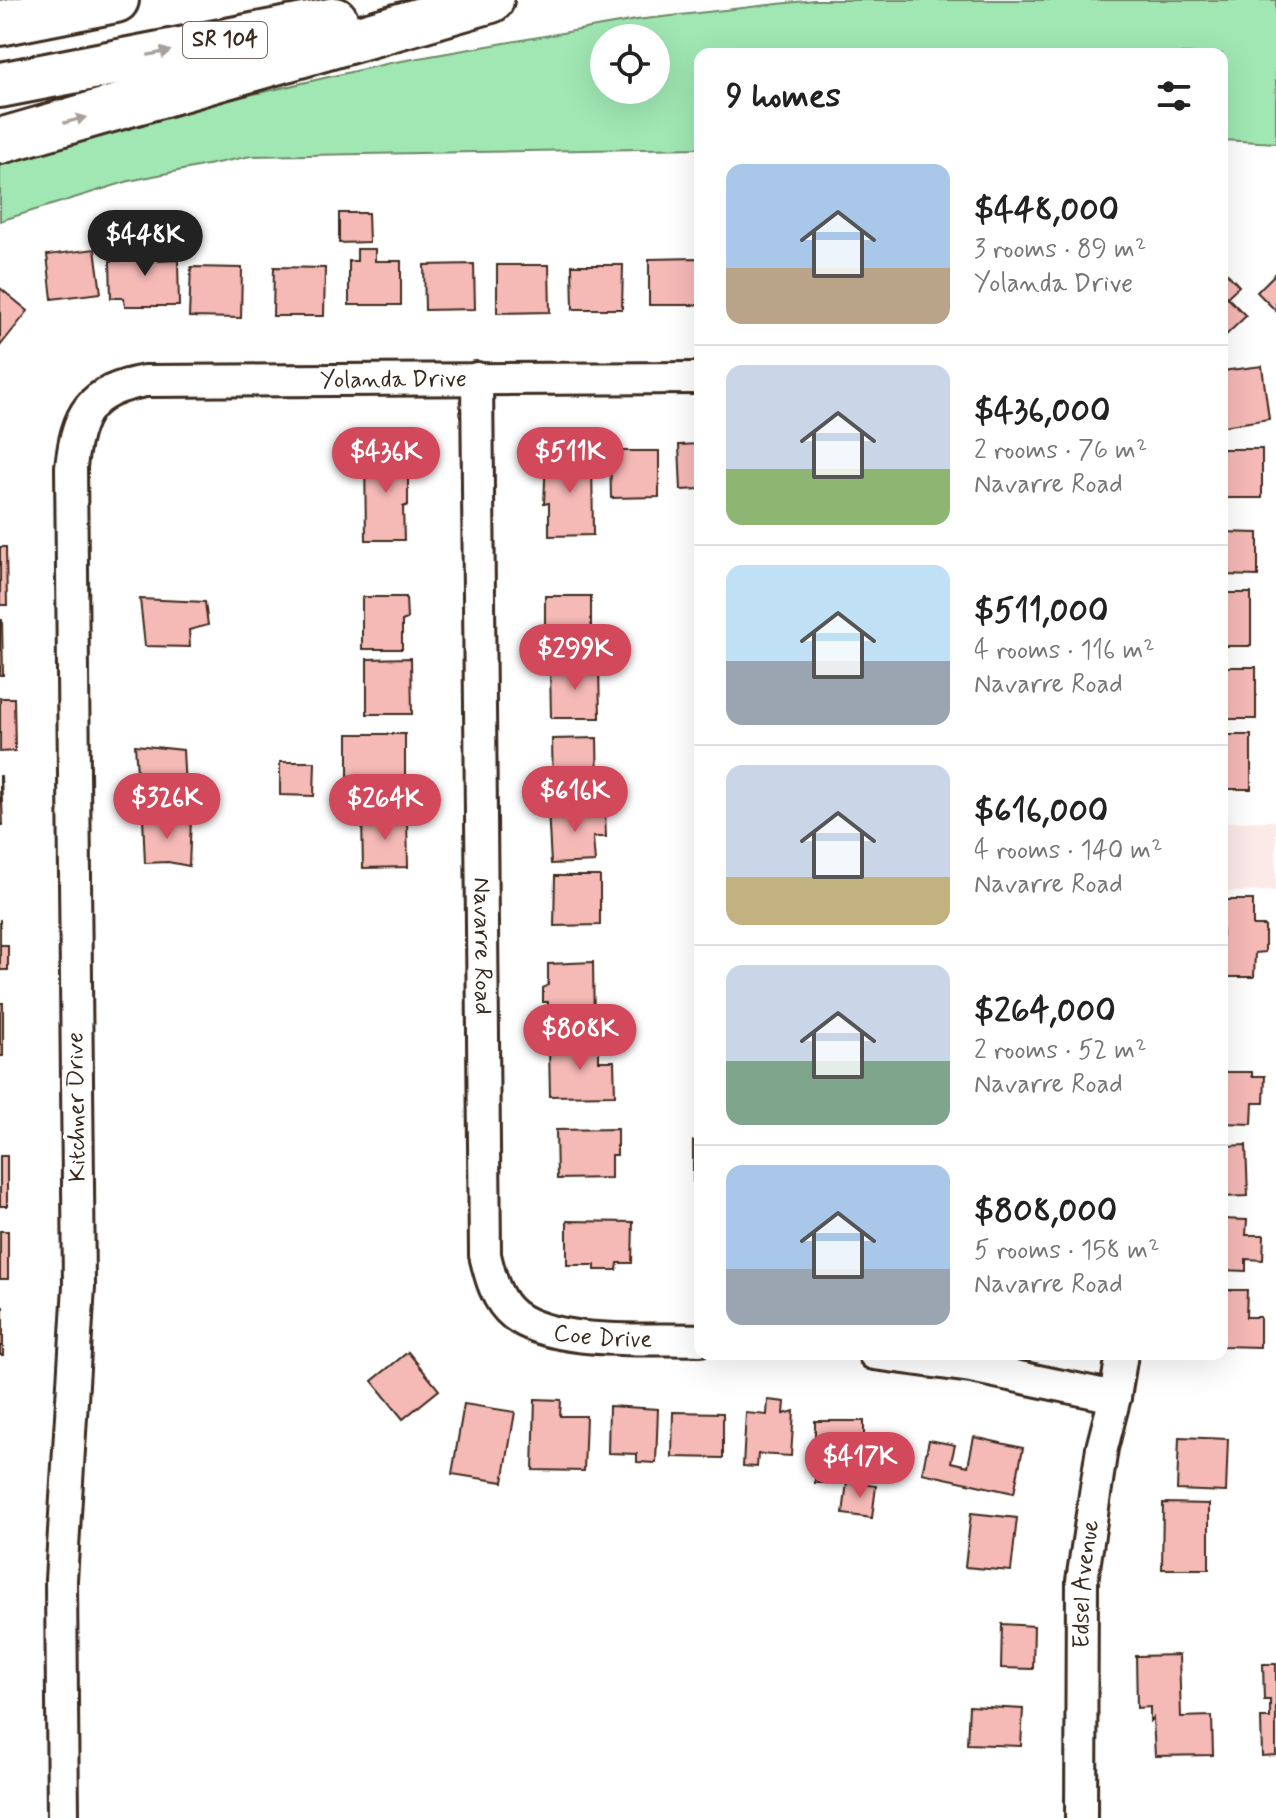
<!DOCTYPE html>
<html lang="en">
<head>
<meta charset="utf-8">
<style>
  :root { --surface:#fff; --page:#f6f6f6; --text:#222; --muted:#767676; --line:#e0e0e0; --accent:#d1495b }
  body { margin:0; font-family:Mynerve,sans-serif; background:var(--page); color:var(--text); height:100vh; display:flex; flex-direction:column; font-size:30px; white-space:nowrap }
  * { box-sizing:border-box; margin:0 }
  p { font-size:26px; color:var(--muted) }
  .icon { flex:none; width:44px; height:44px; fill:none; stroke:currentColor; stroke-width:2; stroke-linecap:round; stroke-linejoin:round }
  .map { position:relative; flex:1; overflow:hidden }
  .details { position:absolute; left:694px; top:48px; width:534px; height:1312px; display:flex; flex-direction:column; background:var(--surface); border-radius:16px; box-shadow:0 8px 32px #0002 }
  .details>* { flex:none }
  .controls { position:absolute; left:590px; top:24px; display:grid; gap:16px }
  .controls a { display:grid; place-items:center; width:80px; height:80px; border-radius:50%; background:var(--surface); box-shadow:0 8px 32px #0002; font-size:40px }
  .price { position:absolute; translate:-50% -68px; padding:0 18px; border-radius:28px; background:var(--accent); color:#fff; font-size:26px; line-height:52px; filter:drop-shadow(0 2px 4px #0008) }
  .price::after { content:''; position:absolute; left:50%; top:48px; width:24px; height:18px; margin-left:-12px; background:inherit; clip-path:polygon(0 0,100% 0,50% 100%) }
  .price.selected { background:#222; color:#fff }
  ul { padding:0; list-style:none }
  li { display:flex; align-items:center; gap:24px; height:200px; padding:0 32px }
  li+li { border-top:2px solid var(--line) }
  li span { display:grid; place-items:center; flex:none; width:224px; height:160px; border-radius:16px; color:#555 }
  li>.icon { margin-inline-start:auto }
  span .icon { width:96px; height:96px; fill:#fffc; stroke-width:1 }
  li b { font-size:34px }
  h2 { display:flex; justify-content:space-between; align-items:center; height:96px; padding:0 32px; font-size:34px }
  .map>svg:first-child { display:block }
  .built { fill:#fceae9 }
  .green { fill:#a0e7b3; stroke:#6e8868; stroke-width:2; fill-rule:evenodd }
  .building { fill:#f5b9b6; stroke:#3b2a1e; stroke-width:2 }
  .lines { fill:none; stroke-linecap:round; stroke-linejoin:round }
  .street-casing { stroke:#3b2a1e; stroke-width:36 }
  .highway-casing { stroke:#3b2a1e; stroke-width:50 }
  .street { stroke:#fff; stroke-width:30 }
  .highway { stroke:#fff; stroke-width:44 }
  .oneway { fill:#a79f9a }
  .labels { text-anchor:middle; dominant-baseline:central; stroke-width:8; stroke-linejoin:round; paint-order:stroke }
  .shield { fill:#fff; stroke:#766a62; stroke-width:2 }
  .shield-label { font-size:22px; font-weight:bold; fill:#3b2a1e }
  .street-label { font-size:24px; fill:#3b2a1e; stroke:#fff }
</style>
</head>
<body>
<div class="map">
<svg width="1276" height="1818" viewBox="0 0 1276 1818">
  <rect width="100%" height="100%" fill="#fff"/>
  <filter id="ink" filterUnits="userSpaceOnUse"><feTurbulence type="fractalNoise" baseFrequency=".0125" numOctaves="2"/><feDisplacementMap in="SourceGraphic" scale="16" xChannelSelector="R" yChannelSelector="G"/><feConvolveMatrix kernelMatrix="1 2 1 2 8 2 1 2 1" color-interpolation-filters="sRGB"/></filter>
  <g filter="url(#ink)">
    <polygon class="built" points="1276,821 1276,891 1222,892 1222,822"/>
    <path class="green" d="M814,0H1276V143L1222,140V54H700V148L251,156L129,181L0,221V162L75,135L390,63L636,20ZM604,38H656V90H604Z"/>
    <g class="building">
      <polygon points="339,213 368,213 369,242 339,243"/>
      <polygon points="158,245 159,261 178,260 179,306 125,306 124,298 111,298 110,261 126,260 126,246"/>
      <polygon points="95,249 101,293 52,299 47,255"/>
      <polygon points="357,249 375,249 375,261 401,261 401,305 349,305 349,261 357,261"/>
      <polygon points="698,258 699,305 649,305 649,259"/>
      <polygon points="474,264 475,309 425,310 424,265"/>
      <polygon points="497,265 549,265 550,312 497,313"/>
      <polygon points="572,265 623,265 622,309 573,309"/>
      <polygon points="191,267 242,268 241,318 189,317"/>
      <polygon points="274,267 325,268 324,316 273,316"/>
      <polygon points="1222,268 1239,286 1227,297 1246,316 1222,339"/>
      <polygon points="1276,273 1276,311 1257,292"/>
      <polygon points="0,288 28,311 0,346"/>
      <polygon points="1262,366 1269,419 1223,426 1222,371"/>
      <polygon points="700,444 700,489 681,490 679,445"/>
      <rect x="1222" y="449" width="40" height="49"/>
      <polygon points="610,451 659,451 659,497 611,498"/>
      <polygon points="365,453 408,453 408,505 403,507 404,540 366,540"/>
      <polygon points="592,456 593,535 549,536 549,503 544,504 546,457"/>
      <polygon points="1222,532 1258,533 1258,576 1222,575"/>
      <polygon points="0,547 6,547 7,605 0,605"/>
      <rect x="1222" y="593" width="29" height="53"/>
      <rect x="545" y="596" width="46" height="49"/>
      <polygon points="362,597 406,597 407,619 402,621 402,649 362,649"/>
      <polygon points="140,599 205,602 208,625 189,630 190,647 145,646"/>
      <polygon points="0,620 2,620 3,675 0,675"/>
      <polygon points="411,658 412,714 367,714 367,659"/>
      <polygon points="599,666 600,718 551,718 550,667"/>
      <rect x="1222" y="667" width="34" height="52"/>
      <polygon points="0,698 14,698 15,751 0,752"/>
      <rect x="348" y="734" width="57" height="50"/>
      <rect x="1222" y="735" width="29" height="54"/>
      <polygon points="597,738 598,789 553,790 552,739"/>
      <polygon points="135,745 183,750 185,788 161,792 138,787"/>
      <polygon points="280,762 315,762 314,796 280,795"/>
      <polygon points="0,776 1,776 3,825 0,825"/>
      <polygon points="592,806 591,811 605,810 606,837 593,837 595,862 551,864 548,808"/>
      <polygon points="362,817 407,817 408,867 363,868"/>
      <polygon points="143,818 191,819 189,866 168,862 145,863"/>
      <polygon points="555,876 600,876 600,925 554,926"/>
      <polygon points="1222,900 1253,900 1253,926 1265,926 1265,952 1255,953 1254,977 1222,977"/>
      <polygon points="0,919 0,945 8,945 8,970 0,970"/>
      <polygon points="593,962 594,1026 554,1027 554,1011 548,1011 548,1002 543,1002 543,988 548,985 548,964"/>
      <rect x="0" y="1003" width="3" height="53"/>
      <polygon points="599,1046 599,1061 614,1061 615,1095 550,1096 549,1047"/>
      <polygon points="1222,1072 1252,1072 1252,1076 1265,1076 1264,1103 1253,1103 1252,1124 1222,1123"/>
      <polygon points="617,1129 617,1155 611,1155 611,1178 557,1179 556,1130"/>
      <rect x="693" y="1141" width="7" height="41"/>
      <polygon points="1246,1145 1248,1196 1222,1197 1222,1146"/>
      <rect x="0" y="1156" width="7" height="50"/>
      <polygon points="1222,1219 1247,1220 1246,1235 1264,1235 1263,1260 1246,1259 1246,1271 1222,1270"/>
      <polygon points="567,1221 633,1222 632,1263 618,1263 617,1270 595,1270 595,1265 567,1265"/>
      <rect x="0" y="1231" width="8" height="48"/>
      <polygon points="1222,1290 1247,1290 1246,1317 1260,1317 1260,1347 1222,1346"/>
      <rect x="0" y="1307" width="3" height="48"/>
      <polygon points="408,1352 439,1390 403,1419 372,1381"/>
      <polygon points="535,1399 561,1400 560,1416 586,1416 584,1471 533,1470"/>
      <polygon points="768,1400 785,1402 784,1414 794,1411 791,1456 758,1454 757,1467 743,1466 746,1413 767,1415"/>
      <polygon points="464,1404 515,1412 503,1482 452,1474"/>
      <polygon points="609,1406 658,1409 656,1463 637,1462 637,1454 608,1453"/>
      <polygon points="673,1412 723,1413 723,1458 672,1457"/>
      <polygon points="815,1421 864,1421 864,1467 837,1467 837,1483 815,1483"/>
      <polygon points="974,1437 1023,1448 1014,1493 922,1473 929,1440 955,1445 951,1462 968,1466"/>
      <polygon points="1179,1437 1228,1439 1226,1492 1177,1490"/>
      <polygon points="847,1482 876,1486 872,1518 843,1514"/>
      <polygon points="1163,1503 1209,1504 1209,1569 1162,1569"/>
      <polygon points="971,1513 1017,1518 1011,1571 965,1567"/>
      <polygon points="1002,1624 1034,1626 1033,1669 1001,1668"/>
      <polygon points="1179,1655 1181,1717 1212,1716 1213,1755 1155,1756 1153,1718 1150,1721 1150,1707 1137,1708 1136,1656"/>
      <polygon points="1263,1664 1276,1664 1276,1755 1262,1756 1261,1718 1270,1718 1270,1700 1264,1700"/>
      <polygon points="969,1706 1023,1709 1021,1746 967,1744"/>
    </g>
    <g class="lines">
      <g class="street-casing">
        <g id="street">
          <path id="s1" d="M477,378L485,1255C490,1276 496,1301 514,1315C555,1346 648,1338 700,1340"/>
          <polyline points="874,1354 971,1367 1115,1397"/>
          <path id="s2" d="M63,1818L61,1580L79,1286L71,467C77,413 89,391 145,381L700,378"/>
          <path id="s3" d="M1081,1818L1082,1581L1102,1448L1115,1397L1122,1354"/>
        </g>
      </g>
      <g class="highway-casing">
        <g id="highway">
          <polyline points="0,23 116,0"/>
          <polyline points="0,85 335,20"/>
          <polyline points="0,141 491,0"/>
        </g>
      </g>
      <use href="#street" class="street"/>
      <use href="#highway" class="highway"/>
    </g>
    <defs><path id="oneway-solid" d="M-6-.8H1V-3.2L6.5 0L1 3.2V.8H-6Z" transform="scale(2)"/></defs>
    <g class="oneway">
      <use href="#oneway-solid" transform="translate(159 53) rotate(-11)"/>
      <use href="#oneway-solid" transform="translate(75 120) rotate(-15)"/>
    </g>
  </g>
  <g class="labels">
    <rect class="shield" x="183" y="22" width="84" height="36" rx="6"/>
    <g class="shield-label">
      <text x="225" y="40">SR 104</text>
    </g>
    <g class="street-label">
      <text stroke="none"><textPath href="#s2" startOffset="1726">Yolanda Drive</textPath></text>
      <text stroke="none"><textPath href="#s1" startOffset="568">Navarre Road</textPath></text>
      <text transform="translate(77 1107) rotate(-91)">Kitchner Drive</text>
      <text stroke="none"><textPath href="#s1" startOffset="1038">Coe Drive</textPath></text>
      <text stroke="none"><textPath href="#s3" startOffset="234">Edsel Avenue</textPath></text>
    </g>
  </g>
</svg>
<div class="controls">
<a><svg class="icon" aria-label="locate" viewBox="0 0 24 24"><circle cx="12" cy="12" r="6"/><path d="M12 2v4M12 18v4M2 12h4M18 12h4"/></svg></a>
</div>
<b class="price selected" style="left:145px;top:278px">$448K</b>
<b class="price" style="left:386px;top:495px">$436K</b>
<b class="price" style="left:570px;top:495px">$511K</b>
<b class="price" style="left:575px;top:692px">$299K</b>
<b class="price" style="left:575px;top:834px">$616K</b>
<b class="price" style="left:167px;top:841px">$326K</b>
<b class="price" style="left:385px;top:842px">$264K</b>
<b class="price" style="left:580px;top:1072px">$808K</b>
<b class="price" style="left:860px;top:1500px">$417K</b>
<section class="details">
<h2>9 homes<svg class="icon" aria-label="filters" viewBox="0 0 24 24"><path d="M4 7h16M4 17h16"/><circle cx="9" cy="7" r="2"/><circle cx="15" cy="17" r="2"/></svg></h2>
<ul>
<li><span style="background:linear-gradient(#a9c7e8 65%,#b9a48a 0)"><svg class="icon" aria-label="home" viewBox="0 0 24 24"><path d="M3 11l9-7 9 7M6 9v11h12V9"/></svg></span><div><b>$448,000</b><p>3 rooms · 89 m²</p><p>Yolanda Drive</p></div></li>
<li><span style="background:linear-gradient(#c9d6e8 65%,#8fb573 0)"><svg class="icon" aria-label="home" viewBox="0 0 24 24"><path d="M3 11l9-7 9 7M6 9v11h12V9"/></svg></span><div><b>$436,000</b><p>2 rooms · 76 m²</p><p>Navarre Road</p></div></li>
<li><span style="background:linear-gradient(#bfe0f5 60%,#9aa5b1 0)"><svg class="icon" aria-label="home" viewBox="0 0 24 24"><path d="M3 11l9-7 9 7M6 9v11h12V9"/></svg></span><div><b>$511,000</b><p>4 rooms · 116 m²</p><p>Navarre Road</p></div></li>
<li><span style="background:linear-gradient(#c9d6e8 70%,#c2b280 0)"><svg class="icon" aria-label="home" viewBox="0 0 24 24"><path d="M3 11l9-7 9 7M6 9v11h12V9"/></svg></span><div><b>$616,000</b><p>4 rooms · 140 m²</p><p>Navarre Road</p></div></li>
<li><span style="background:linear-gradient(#c9d6e8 60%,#7fa58c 0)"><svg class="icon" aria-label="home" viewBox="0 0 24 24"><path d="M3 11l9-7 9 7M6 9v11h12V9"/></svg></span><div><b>$264,000</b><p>2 rooms · 52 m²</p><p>Navarre Road</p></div></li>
<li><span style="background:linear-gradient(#a9c7e8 65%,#9aa5b1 0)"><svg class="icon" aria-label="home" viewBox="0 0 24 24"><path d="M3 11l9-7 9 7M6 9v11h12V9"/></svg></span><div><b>$808,000</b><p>5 rooms · 158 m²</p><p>Navarre Road</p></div></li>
</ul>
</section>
</div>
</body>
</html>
